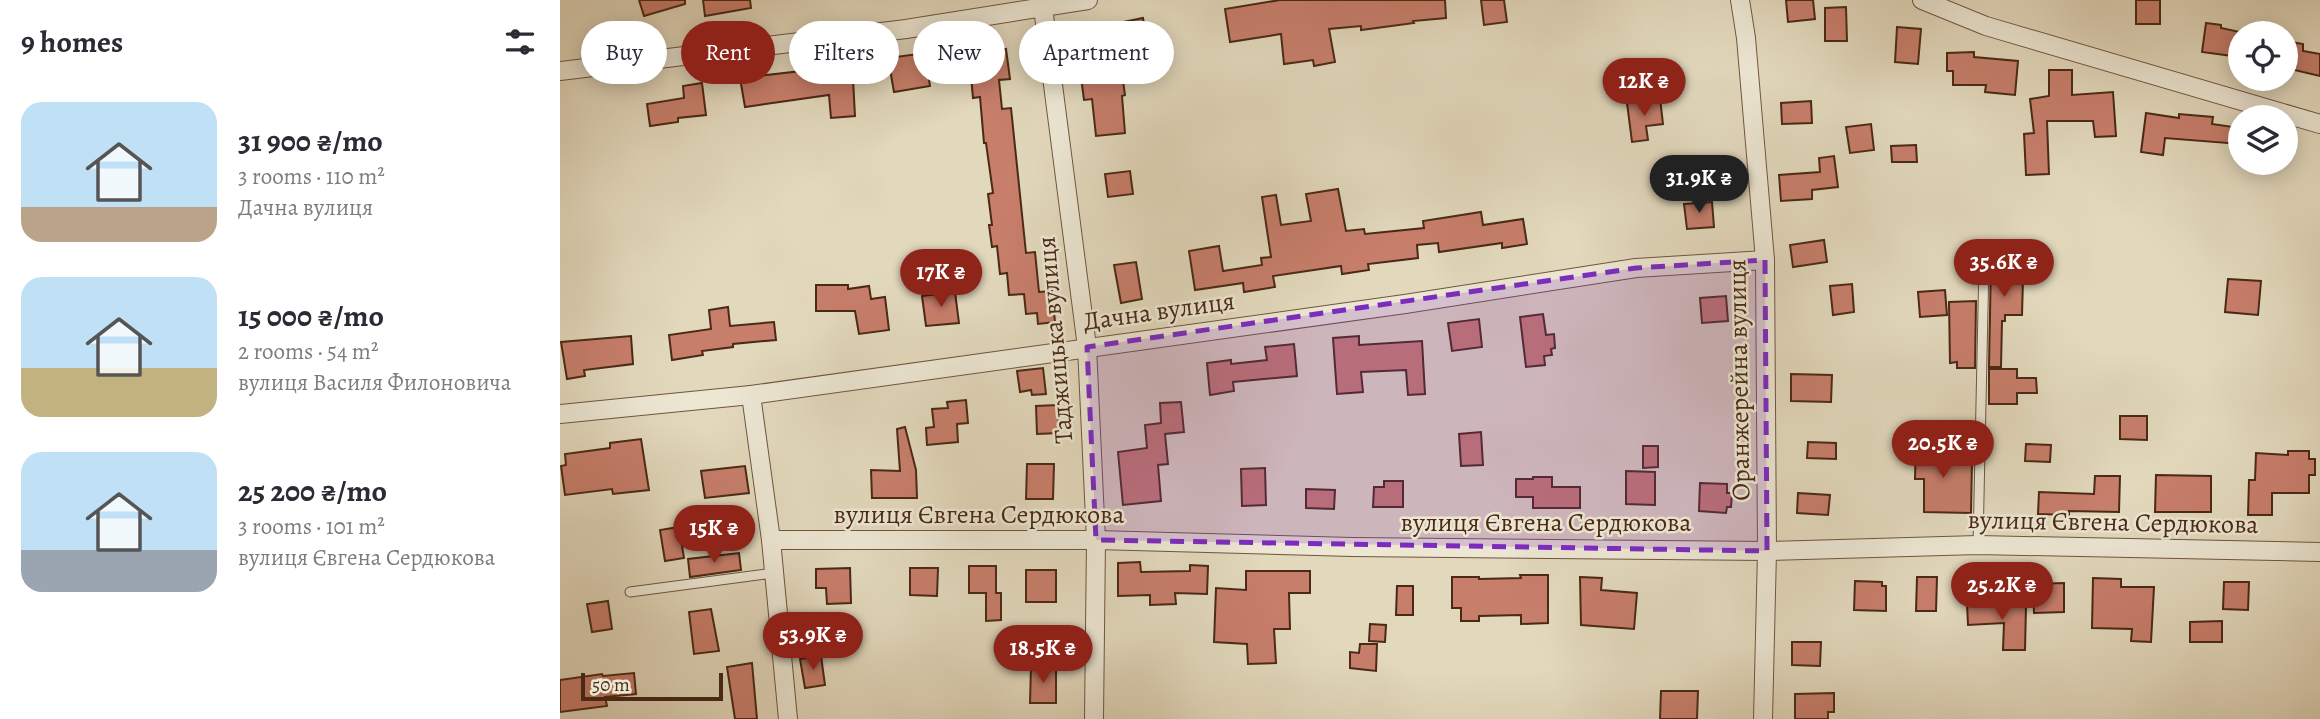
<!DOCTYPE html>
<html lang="en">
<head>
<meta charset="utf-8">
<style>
  :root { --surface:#fff; --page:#f7f7f7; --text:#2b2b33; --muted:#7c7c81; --accent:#8f2418 }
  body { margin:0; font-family:Alegreya,serif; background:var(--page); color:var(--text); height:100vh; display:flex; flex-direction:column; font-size:26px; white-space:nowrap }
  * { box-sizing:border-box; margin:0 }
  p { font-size:23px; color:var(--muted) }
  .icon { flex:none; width:38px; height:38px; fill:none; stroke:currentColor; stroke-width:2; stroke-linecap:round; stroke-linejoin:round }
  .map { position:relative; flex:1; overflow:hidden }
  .drawer { display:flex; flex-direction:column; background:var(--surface); width:560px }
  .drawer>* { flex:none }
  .banner { position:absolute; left:21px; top:21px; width:665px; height:63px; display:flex; gap:14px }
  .fabs { position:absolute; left:1668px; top:21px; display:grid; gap:14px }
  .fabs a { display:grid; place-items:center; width:70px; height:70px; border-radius:50%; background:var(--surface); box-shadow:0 4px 18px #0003; font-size:35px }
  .scale { position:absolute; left:21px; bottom:18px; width:142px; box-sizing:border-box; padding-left:7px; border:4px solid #4a2915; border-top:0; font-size:19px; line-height:24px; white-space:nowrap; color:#4a2915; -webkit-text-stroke:5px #ece6d3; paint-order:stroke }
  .price { position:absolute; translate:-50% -60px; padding:0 16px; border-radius:24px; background:var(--accent); color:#fff; font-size:23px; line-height:46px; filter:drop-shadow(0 2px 4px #0008) }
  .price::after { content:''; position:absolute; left:50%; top:42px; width:21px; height:16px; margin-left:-10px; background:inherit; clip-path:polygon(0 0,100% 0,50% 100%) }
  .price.current { background:#222; color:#fff }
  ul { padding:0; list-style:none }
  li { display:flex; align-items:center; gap:21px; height:175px; padding:0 21px }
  li span { display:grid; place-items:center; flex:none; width:196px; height:140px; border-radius:21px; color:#555 }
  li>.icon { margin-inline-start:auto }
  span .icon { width:84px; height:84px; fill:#fffc; stroke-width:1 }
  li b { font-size:30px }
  h2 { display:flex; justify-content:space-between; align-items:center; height:84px; padding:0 21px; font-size:30px }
  .pill { padding:0 24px; border-radius:32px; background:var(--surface); box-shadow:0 4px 18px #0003; font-size:24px; line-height:63px }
  .pill.current { background:var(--accent); color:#fff }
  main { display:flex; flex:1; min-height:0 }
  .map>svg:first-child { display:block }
  .building { fill:#c77e6b; stroke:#4a2915; stroke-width:2 }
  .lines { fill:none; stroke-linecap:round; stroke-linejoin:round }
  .service-casing { stroke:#70553f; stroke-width:11 }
  .minor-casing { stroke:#70553f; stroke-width:20 }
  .service { stroke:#ece6d3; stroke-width:9 }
  .minor { stroke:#ece6d3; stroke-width:18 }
  .marked { fill:#7b2cbf; fill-opacity:0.2; stroke:#7b2cbf; stroke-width:5; stroke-dasharray:14 9; stroke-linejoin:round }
  .labels { text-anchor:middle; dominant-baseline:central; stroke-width:5; stroke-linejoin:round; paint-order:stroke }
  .street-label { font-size:26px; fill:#4a2915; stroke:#ece6d3 }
</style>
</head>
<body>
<main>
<section class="drawer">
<h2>9 homes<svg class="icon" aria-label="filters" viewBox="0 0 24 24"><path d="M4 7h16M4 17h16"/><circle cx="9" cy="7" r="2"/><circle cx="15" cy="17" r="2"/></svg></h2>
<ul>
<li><span style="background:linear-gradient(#bfe0f5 75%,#b9a48a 0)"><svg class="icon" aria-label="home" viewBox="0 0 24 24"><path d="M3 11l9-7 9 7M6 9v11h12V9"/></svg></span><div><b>31 900 ₴/mo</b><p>3 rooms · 110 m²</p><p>Дачна вулиця</p></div></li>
<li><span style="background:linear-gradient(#bfe0f5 65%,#c2b280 0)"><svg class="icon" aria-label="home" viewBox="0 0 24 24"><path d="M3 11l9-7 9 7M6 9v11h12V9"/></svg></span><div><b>15 000 ₴/mo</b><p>2 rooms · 54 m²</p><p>вулиця Василя Филоновича</p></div></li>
<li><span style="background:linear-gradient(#bfe0f5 70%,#9aa5b1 0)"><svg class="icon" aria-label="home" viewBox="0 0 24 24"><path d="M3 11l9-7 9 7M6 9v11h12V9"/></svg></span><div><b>25 200 ₴/mo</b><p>3 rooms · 101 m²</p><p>вулиця Євгена Сердюкова</p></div></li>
</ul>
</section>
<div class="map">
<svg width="1760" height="719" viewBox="0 0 1760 719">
  <rect width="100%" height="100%" fill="#e2d8bc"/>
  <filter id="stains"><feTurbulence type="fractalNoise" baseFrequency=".00286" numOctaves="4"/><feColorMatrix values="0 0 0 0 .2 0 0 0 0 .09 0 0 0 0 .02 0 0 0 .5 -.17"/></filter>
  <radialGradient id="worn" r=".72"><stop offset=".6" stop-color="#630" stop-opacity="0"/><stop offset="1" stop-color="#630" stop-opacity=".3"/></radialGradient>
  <g class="building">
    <polygon points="79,0 125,0 125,4 84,16"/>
    <polygon points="143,0 190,0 191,8 145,16"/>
    <polygon points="720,0 885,0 886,18 853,21 854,23 801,30 801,26 769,29 775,62 754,66 753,60 724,64 721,34 670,42 665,9"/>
    <polygon points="921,0 944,0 947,22 924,25"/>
    <polygon points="1226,0 1253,0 1255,19 1228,22"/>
    <rect x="1576" y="0" width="24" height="24"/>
    <polygon points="1286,7 1287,41 1265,41 1265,8"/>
    <polygon points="583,18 586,36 560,40 558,23"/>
    <polygon points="1646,23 1661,25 1661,28 1680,32 1680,57 1642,52"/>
    <polygon points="1337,27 1361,29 1358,64 1335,62"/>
    <polygon points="557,38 565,95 562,96 565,133 536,136 532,99 524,100 521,77 528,76 523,42"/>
    <polygon points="1726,41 1743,44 1743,51 1760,54 1760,76 1726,68"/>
    <polygon points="446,49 450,79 439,80 442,109 451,108 466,253 475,252 479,292 492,291 495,322 478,324 477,313 466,314 464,294 449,295 447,273 440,274 437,246 432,247 429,225 432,225 428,194 433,193 426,143 424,143 420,97 413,98 409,54"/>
    <polygon points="1414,52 1414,57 1458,61 1455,95 1425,92 1426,85 1393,85 1393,71 1387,71 1387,53"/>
    <polygon points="365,53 370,86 334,92 328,58"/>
    <polygon points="296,54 299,79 293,79 295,116 271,118 269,95 185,107 180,78 267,68 266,58"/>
    <polygon points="1489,70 1512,70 1512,95 1553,92 1556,136 1535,137 1533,121 1487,121 1489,174 1466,175 1464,134 1474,133 1470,99 1489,96"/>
    <polygon points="142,83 146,115 118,118 118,122 90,126 87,104 124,98 123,86"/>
    <polygon points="1100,98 1103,124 1086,126 1088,140 1072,142 1067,103"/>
    <polygon points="1251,101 1252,123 1222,124 1221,103"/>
    <polygon points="1586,113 1619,118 1619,114 1653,117 1652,124 1680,128 1680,144 1605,138 1603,155 1581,152"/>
    <polygon points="1311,124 1314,150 1290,153 1286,127"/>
    <polygon points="1356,145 1357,162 1332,162 1331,146"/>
    <polygon points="1274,156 1278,187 1252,190 1252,199 1221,201 1219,175 1260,172 1259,158"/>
    <polygon points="570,171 573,194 548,197 545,174"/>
    <polygon points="778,189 786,231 804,229 805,234 864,228 863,221 921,212 923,225 963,219 967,244 942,248 942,243 879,252 878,243 857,245 858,258 808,264 809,270 782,274 781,266 713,276 715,287 684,292 683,283 635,290 629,251 659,246 663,271 702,265 701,258 711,257 702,197 716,195 721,225 751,221 746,194"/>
    <polygon points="1152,202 1154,227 1127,229 1124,204"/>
    <polygon points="1264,240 1267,262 1233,267 1230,245"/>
    <polygon points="1461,255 1461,264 1467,264 1468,279 1463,279 1462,315 1445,315 1445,321 1442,321 1441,367 1429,367 1431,262 1428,256"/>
    <polygon points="576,262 582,299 561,303 554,265"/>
    <polygon points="1668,279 1701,281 1698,315 1665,312"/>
    <polygon points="1292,284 1294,312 1273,315 1270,286"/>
    <polygon points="256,285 288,285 288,289 309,286 311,299 325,297 329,330 299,334 295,311 256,311"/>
    <polygon points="1385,290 1387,315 1360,317 1358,292"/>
    <polygon points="395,292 399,323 366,326 362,296"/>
    <polygon points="1166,296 1168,321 1142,323 1140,298"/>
    <polygon points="1416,301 1415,368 1397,368 1397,362 1390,363 1389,302"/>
    <polygon points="168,307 170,326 214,322 216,340 173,344 173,347 142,351 143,355 112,360 109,335 151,329 149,310"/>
    <polygon points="983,314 986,335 994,334 995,348 991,349 992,355 984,356 985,365 966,367 960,317"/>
    <polygon points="919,319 922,347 892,351 888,323"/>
    <polygon points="71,336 73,364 24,370 25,376 7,379 1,342"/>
    <polygon points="799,336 799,345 862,341 865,394 848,395 846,370 801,372 803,392 777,394 773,338"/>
    <polygon points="734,344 737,376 673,382 674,391 650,395 647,363 671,360 671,364 707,360 705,347"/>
    <polygon points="483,368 486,394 472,395 471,390 460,392 457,371"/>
    <polygon points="1429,369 1457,369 1457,378 1476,378 1477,393 1457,393 1457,404 1429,404"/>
    <polygon points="1231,374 1272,375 1271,402 1231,401"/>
    <polygon points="406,400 408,423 397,424 398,442 367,445 366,428 374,427 372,409 388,408 387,402"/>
    <polygon points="621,402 624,432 605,434 608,464 598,465 601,501 563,505 558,452 587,448 585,425 601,423 600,403"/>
    <polygon points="498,405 499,433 477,434 476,406"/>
    <polygon points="1560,416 1587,416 1587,440 1560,439"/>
    <polygon points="345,427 356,470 357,498 312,498 311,470 340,471 337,429"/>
    <polygon points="921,432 923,465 901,466 899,434"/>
    <polygon points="1356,438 1375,439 1374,448 1384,448 1384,461 1412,461 1411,513 1364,512 1364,479 1355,479"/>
    <polygon points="81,439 89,490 53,494 52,489 5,495 1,466 6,465 5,454 50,448 50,443"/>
    <polygon points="1248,442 1276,443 1276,459 1247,458"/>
    <polygon points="1466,444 1491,445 1490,462 1465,461"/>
    <polygon points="1083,446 1098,446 1098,467 1083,468"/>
    <polygon points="1728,451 1749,451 1749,459 1755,459 1755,475 1749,475 1749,493 1712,493 1712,515 1688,515 1689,480 1695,480 1696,453 1728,455"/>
    <polygon points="467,464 494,464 493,499 466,499"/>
    <polygon points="185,466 189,493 145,498 141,471"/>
    <polygon points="705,468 706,505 682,506 681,469"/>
    <polygon points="1066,471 1095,472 1095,505 1066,504"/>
    <polygon points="1596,475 1651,476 1651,512 1595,512"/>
    <polygon points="1535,476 1560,476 1559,512 1509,511 1509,515 1478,514 1479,492 1534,494"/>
    <polygon points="973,477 992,477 992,487 1020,487 1020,508 973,508 973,497 956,497 956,479 973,479"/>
    <polygon points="824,481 843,481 843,507 813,507 814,487 824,487"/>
    <polygon points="1140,483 1167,484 1167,493 1172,493 1171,507 1167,507 1166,513 1139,511"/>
    <polygon points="746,489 775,490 774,509 746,508"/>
    <polygon points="1238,493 1270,495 1268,515 1237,513"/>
    <polygon points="119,527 124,558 105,561 100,530"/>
    <polygon points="179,553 181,570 130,577 128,559"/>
    <polygon points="580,562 581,572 630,571 630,565 648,566 647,594 615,593 616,604 590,605 590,595 558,596 558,563"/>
    <polygon points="409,566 436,566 436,593 441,593 441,620 426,621 426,593 409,593"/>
    <polygon points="290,568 291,603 267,604 266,588 256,588 256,569"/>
    <polygon points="350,568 378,568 377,596 350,595"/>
    <rect x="466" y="570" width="30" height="32"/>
    <polygon points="686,571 750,571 750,593 729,593 730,629 714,629 716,663 688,664 687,644 654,642 656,588 686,590"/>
    <polygon points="960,575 988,575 988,623 961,624 961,615 919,616 919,621 901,621 901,608 892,608 892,577 919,577 919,579 961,578"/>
    <polygon points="1020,577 1042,578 1041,590 1077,593 1074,629 1021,625"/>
    <polygon points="1357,577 1377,577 1376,611 1356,611"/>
    <polygon points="1533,578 1561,579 1561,587 1594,587 1591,642 1571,641 1572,629 1532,628"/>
    <polygon points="1295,581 1322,582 1322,586 1326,586 1326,611 1294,610"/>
    <polygon points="1664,582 1689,582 1688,610 1663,609"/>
    <polygon points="1504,583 1504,612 1474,613 1473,584"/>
    <polygon points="837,586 853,586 853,615 836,615"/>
    <polygon points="48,601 52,629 32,632 27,604"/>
    <polygon points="1426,602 1426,605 1466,606 1465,650 1443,650 1444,623 1408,625 1407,603"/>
    <polygon points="151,609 159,651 134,654 129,612"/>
    <polygon points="1662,621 1662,642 1630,642 1630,622"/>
    <polygon points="810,624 826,625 825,642 809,641"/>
    <polygon points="1232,642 1261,642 1260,666 1232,665"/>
    <polygon points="800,644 817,644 816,671 790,668 790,652 799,653"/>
    <polygon points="261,656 265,685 245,688 240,659"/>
    <polygon points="192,663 197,719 175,719 167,667"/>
    <polygon points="471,666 496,666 496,703 470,703"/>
    <polygon points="74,673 76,694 45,697 47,706 0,712 0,680 42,674 43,676"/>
    <polygon points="1101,691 1138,691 1137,719 1100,719"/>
    <polygon points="1274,693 1274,712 1268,712 1268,719 1235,719 1235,694"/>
  </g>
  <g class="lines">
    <g class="service-casing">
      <g id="service">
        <polyline points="1418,545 1424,262"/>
        <polyline points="70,592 214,573"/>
      </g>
    </g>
    <g class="minor-casing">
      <g id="minor">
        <polyline points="482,0 527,347 536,540 534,719"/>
        <polyline points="1180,0 1186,38 1205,260 1207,551 1203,719"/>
        <polyline points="1362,0 1426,26 1760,124"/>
        <polyline points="0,71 346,29 528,0"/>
        <polyline points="191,395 211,540 228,719"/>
        <polyline points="0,414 191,395 845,304 1076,268 1205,260"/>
        <polyline points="211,540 536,540 792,547 1207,551 1418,545 1760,552"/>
      </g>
    </g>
    <use href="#service" class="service"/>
    <use href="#minor" class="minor"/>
  </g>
  <path class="marked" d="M1205,260L1207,551L536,540L527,347L1076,268Z"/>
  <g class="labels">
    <g class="street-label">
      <text transform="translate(599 311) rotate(-8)">Дачна вулиця</text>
      <text transform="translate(495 340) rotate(-95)">Таджицька вулиця</text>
      <text transform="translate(1179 380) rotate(-91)">Оранжерейна вулиця</text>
      <text x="419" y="514">вулиця Євгена Сердюкова</text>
      <text x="986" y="522">вулиця Євгена Сердюкова</text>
      <text transform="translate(1553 522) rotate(1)">вулиця Євгена Сердюкова</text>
    </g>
  </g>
  <rect width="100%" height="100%" filter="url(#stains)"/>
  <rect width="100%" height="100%" fill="url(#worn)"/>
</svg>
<div class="fabs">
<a><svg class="icon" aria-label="locate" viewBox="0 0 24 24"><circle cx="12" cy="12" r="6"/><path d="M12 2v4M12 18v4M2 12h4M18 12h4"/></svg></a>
<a><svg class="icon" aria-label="layers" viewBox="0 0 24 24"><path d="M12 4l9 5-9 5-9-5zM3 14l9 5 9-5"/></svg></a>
</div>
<div class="scale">50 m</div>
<b class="price" style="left:1084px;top:118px">12K ₴</b>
<b class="price current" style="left:1139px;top:215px">31.9K ₴</b>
<b class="price" style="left:1444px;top:299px">35.6K ₴</b>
<b class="price" style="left:381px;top:309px">17K ₴</b>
<b class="price" style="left:1383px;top:480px">20.5K ₴</b>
<b class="price" style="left:154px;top:565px">15K ₴</b>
<b class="price" style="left:1442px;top:622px">25.2K ₴</b>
<b class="price" style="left:253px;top:672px">53.9K ₴</b>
<b class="price" style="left:483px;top:685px">18.5K ₴</b>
<div class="banner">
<a class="pill">Buy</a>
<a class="pill current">Rent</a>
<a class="pill">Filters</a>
<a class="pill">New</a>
<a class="pill">Apartment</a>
</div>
</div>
</main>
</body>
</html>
